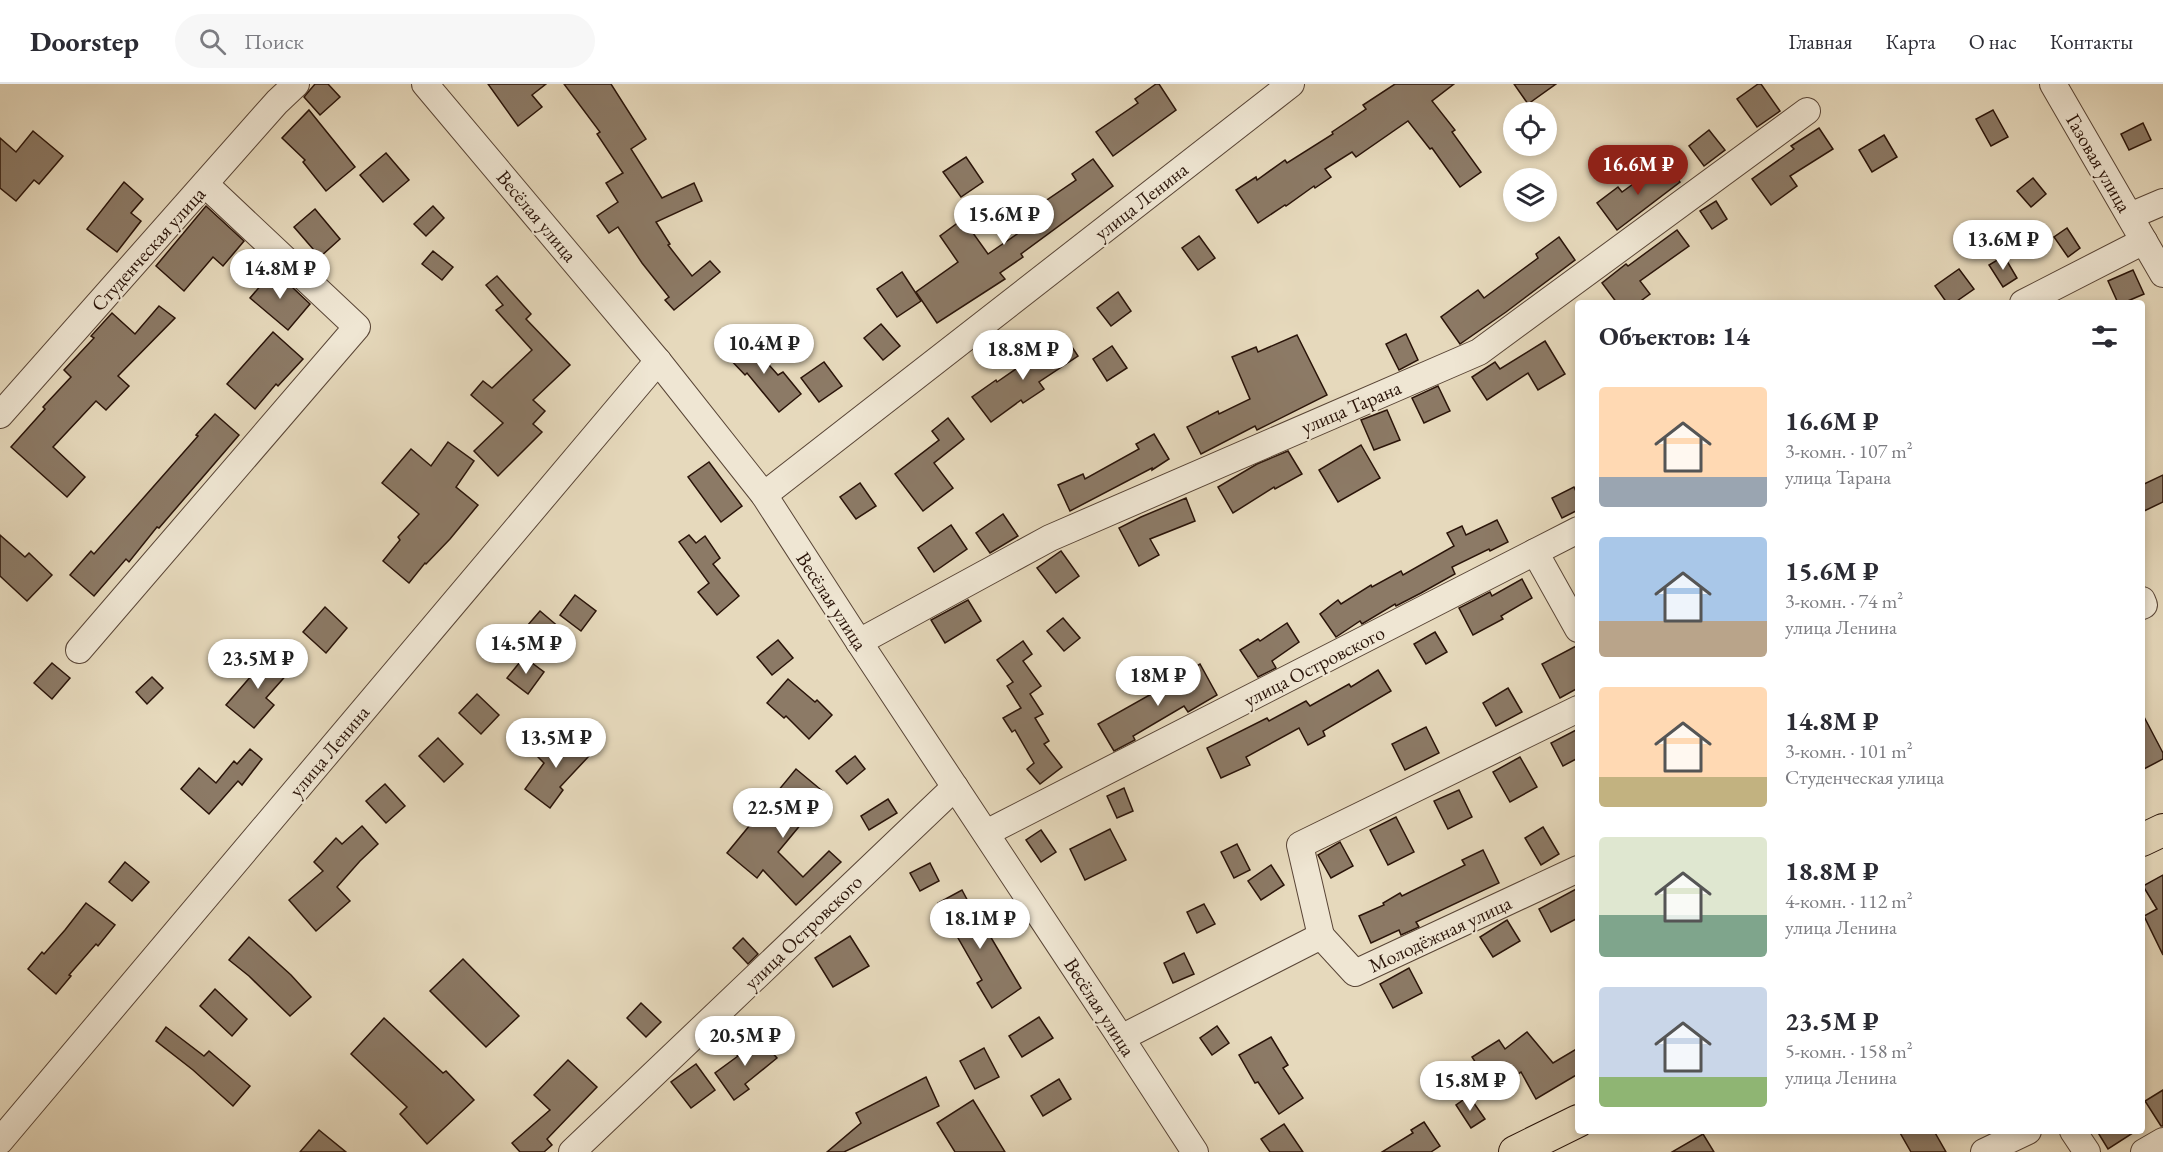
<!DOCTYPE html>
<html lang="ru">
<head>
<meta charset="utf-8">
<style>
  :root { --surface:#fff; --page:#f7f7f7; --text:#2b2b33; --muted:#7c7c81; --line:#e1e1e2; --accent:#8f2418 }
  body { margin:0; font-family:"EB Garamond",serif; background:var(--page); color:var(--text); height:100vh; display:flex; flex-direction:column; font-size:22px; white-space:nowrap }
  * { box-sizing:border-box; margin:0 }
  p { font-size:20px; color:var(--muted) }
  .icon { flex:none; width:33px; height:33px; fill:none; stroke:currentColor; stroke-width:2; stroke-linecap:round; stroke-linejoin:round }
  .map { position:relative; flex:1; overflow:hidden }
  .side { position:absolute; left:1575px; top:216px; width:570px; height:834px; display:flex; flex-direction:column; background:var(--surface); border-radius:6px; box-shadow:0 3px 9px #0003 }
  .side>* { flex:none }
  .controls { position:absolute; left:1503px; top:18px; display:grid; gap:12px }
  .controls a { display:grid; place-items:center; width:54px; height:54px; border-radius:50%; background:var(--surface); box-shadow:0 3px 9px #0003; font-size:30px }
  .price { position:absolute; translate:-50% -51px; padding:0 14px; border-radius:21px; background:#fff; color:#222; font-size:20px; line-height:39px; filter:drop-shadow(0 2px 3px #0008) }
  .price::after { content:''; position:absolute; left:50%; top:36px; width:18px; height:14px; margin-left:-9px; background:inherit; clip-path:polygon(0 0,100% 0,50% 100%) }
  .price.selected { background:var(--accent); color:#fff }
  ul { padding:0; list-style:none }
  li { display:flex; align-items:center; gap:18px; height:150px; padding:0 24px }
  li span { display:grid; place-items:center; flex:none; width:168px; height:120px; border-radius:6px; color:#555 }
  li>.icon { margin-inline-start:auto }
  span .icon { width:72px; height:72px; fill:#fffc; stroke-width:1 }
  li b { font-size:26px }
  h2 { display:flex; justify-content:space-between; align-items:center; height:72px; padding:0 24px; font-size:26px }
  header { display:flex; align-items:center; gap:36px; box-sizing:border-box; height:84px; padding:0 30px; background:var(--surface); border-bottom:2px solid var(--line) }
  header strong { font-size:28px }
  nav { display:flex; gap:33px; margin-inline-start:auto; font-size:21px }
  .search { width:420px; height:54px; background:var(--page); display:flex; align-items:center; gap:15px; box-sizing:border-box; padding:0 21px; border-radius:33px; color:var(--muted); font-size:22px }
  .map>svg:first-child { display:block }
  .building { fill:#8c7a66; stroke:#2a1409; stroke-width:1.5 }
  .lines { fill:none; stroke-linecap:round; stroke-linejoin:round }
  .minor-casing { stroke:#594536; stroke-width:28 }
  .major-casing { stroke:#2a1409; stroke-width:34 }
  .minor { stroke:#efe6d3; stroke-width:26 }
  .major { stroke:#e6d9bc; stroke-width:32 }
  .labels { text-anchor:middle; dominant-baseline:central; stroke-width:4.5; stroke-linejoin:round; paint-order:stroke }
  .street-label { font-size:20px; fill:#2a1409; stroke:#efe6d3 }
</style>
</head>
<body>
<header>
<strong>Doorstep</strong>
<div class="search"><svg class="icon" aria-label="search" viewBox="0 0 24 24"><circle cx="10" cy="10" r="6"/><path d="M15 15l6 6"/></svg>Поиск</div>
<nav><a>Главная</a><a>Карта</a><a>О нас</a><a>Контакты</a></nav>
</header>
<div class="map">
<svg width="2163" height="1068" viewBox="0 0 2163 1068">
  <rect width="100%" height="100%" fill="#e6d9bc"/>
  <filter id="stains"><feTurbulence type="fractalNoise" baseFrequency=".00333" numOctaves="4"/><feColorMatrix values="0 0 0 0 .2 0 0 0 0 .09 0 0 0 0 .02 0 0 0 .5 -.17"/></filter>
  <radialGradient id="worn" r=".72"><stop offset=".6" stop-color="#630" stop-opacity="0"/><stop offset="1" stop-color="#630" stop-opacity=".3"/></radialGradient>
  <g class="building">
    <polygon points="315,0 328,0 340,13 320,31 304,13"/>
    <polygon points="488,0 546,0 532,11 542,23 518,42"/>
    <polygon points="564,0 611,0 646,55 631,65 662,114 694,99 702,117 656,138 670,160 668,161 692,192 710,177 720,188 674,226 665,216 669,213 642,179 618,143 609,149 597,132 618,118 606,99 623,89 597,50 600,48"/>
    <polygon points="1156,0 1159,0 1176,26 1113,72 1096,48 1138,19 1135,15"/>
    <polygon points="1395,0 1454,0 1432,17 1455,46 1452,48 1481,88 1460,103 1432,64 1430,65 1408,37 1356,73 1352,68 1325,85 1331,93 1315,104 1314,102 1286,122 1285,121 1258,139 1236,106 1256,93 1257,96 1285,76 1287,79 1333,50 1332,48 1366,25 1363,21"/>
    <polygon points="1514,0 1556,0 1528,20"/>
    <polygon points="1758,0 1761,0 1780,27 1757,43 1737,15"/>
    <polygon points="309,26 355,83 326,107 303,78 305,76 282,54"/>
    <polygon points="1993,26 2008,53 1991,62 1976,35"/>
    <polygon points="2143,39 2151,56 2129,66 2121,50"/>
    <polygon points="1819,44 1833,65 1790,92 1797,102 1771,121 1752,95 1794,65 1791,62"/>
    <polygon points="1709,46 1725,66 1704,82 1689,62"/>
    <polygon points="33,47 63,72 39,100 34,96 16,117 0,104 0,54 16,68"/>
    <polygon points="1884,51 1897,73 1872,88 1859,66"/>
    <polygon points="386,69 409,96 383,118 360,91"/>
    <polygon points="966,73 983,98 961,113 943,88"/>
    <polygon points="1093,75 1113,102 1021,170 1023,173 1000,189 1005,195 937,239 916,208 958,178 940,152 963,135 988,170 1017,150 1014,145 1047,122 1044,118 1076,96 1072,90"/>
    <polygon points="1661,80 1667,80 1680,98 1617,146 1597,119 1618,103 1622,108"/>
    <polygon points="2033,94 2046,110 2031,123 2017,107"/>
    <polygon points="124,98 143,115 131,129 141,137 117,168 87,145"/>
    <polygon points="1716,117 1727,135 1712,145 1700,127"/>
    <polygon points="206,122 244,157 223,182 213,173 184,207 156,182"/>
    <polygon points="433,122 444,134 426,152 414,140"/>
    <polygon points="315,125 340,155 320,173 294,143"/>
    <polygon points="2067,144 2080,164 2068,173 2054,153"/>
    <polygon points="1677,146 1689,162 1640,197 1650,210 1638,219 1617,219 1602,199 1626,180 1628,182"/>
    <polygon points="1199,152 1215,174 1198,186 1182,164"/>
    <polygon points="1559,153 1575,176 1506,228 1460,260 1441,233 1478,206 1484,214 1538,174 1536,170"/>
    <polygon points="433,167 453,183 442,196 422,180"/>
    <polygon points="2004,172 2017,194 2003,203 1989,181"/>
    <polygon points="1959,185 1974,205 1954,219 1947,219 1935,202"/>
    <polygon points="274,186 310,220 288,246 250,214"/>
    <polygon points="2133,186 2144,210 2123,219 2118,219 2108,197"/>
    <polygon points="902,188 921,217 897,233 877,205"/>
    <polygon points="497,192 531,230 526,235 570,281 533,316 545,327 533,340 542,348 498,392 474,367 503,339 471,311 483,297 492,304 532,266 496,226 503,221 486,201"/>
    <polygon points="1118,208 1131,227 1111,242 1097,224"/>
    <polygon points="159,222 175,234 118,292 129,302 106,326 96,317 53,363 85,393 67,413 11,363 45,325 43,323 71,293 64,286 94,254 91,252 112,229 135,250"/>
    <polygon points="881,240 900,262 883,276 864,254"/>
    <polygon points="273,248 303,275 278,302 276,300 255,325 227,300"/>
    <polygon points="1406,250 1418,276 1399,286 1386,260"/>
    <polygon points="1297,251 1327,311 1257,346 1255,342 1201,370 1187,343 1218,327 1219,330 1250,315 1232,273 1256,263 1258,268"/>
    <polygon points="745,254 778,291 783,288 801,310 779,328 747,289 745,291 726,271"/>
    <polygon points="1066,254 1078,272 1039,298 1044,305 1023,319 1021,316 991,338 972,313 996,296 997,298 1026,278 1027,280"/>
    <polygon points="1545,257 1565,290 1538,306 1528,289 1487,316 1472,293 1495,278 1500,285"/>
    <polygon points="1112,262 1127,284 1107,297 1093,275"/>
    <polygon points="824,278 842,302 819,318 801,294"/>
    <polygon points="1438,302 1450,327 1424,339 1412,314"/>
    <polygon points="1387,326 1400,356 1374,366 1361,336"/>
    <polygon points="215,330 239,351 159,444 157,443 129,478 126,475 94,512 70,491 91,467 94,470 198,352 196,351"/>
    <polygon points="948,334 964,355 934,379 953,404 923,427 895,390 939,356 932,347"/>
    <polygon points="1154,350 1169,375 1152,386 1152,384 1070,427 1058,401 1083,390 1085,395 1139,365 1136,360"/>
    <polygon points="448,358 474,377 456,403 478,421 450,455 426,480 425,479 409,499 383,477 400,456 398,453 419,430 382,399 411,365 431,382"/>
    <polygon points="1361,361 1380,394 1338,418 1319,386"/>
    <polygon points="1288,367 1302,390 1275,405 1274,403 1233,429 1218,403 1257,380"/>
    <polygon points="709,378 742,422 721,438 688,393"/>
    <polygon points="2163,391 2163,418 2142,428 2142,401"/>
    <polygon points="860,399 876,422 856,435 840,413"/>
    <polygon points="1574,403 1578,412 1578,426 1562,434 1552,414"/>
    <polygon points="1186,414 1195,437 1150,455 1159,471 1139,482 1119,444 1141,433"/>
    <polygon points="1003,430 1018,452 990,469 976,449"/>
    <polygon points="1497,436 1508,458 1490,467 1489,465 1452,483 1455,490 1421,509 1396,522 1395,520 1362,540 1360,537 1336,553 1320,530 1338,516 1341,520 1371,501 1372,503 1401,487 1403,491 1454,462 1447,449 1462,442 1466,451"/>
    <polygon points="951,441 967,465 934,488 918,464"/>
    <polygon points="0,451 25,473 29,469 52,491 27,517 0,492"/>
    <polygon points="689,451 696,459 705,452 720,474 713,480 739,512 717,531 698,508 709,499 679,458"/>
    <polygon points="1061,467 1079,492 1056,509 1037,484"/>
    <polygon points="1522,495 1532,514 1501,532 1503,535 1473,551 1459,524 1490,508 1492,512"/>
    <polygon points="575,511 596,527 581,547 560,531"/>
    <polygon points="968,516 981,537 945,559 931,536"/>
    <polygon points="325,523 347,544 326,569 303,548"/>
    <polygon points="540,527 560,544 542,566 521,549"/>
    <polygon points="1063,534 1080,554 1064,567 1047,547"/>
    <polygon points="1287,539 1299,558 1272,577 1276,584 1258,593 1240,566 1258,555 1260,557"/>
    <polygon points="1435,548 1447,568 1426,580 1414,560"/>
    <polygon points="778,556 793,574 772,591 757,573"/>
    <polygon points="1023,557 1032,570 1023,577 1041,602 1030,610 1043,630 1035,634 1049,657 1044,660 1062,683 1040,700 1027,685 1034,679 1015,646 1012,648 1003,634 1021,624 1007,602 1013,598 997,576"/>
    <polygon points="1578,561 1578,604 1560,614 1542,580"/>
    <polygon points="265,567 289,588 266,614 274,621 254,644 226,621 252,591 248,587"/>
    <polygon points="524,573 544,588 528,610 507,594"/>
    <polygon points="52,579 70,594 52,615 34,599"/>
    <polygon points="1200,580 1217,611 1188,628 1184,622 1133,652 1135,656 1114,667 1098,640 1171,599 1170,597"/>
    <polygon points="1378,586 1391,607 1323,647 1325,652 1308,661 1299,644 1246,673 1250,681 1221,694 1207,664 1267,634 1269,637 1306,617 1310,622 1349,600 1351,603"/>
    <polygon points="152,593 163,604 147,620 136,608"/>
    <polygon points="788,595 815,618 817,616 832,631 809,655 786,632 784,634 767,619"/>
    <polygon points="1508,604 1522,628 1496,642 1483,619"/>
    <polygon points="477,610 499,631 481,650 459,629"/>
    <polygon points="2142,629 2163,669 2163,675 2142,686"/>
    <polygon points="1426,643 1439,669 1405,686 1392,660"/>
    <polygon points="1578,645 1578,674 1563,682 1551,659"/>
    <polygon points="563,647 589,672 560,703 563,706 550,724 525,705 544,679 538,673"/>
    <polygon points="438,654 463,680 444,698 419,672"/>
    <polygon points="250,665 262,675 242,701 238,697 209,730 181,705 199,684 216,699 234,677 237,680"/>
    <polygon points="855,672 865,685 847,700 836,687"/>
    <polygon points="1520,673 1537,703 1510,718 1493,688"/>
    <polygon points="796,685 826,710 778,768 803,793 829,767 841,778 796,821 763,786 757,794 727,769"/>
    <polygon points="385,700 405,722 386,739 366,717"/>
    <polygon points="1124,704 1133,727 1117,734 1107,712"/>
    <polygon points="1459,706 1472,733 1448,745 1434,717"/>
    <polygon points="888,715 897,729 869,746 861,732"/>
    <polygon points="1396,733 1414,768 1388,781 1370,746"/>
    <polygon points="362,742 378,760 360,777 337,803 350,817 316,847 289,816 323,787 314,778 336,754 342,760"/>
    <polygon points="1543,743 1559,770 1541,781 1525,754"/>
    <polygon points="1110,745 1126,776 1085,796 1070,765"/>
    <polygon points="1041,746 1056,768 1041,778 1026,756"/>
    <polygon points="1340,758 1353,782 1331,794 1318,771"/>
    <polygon points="1237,760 1250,786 1234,794 1221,768"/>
    <polygon points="1483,766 1499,799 1416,838 1419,843 1401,851 1399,846 1371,859 1359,832 1384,821 1383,819 1400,809 1402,812 1465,781 1462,776"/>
    <polygon points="125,778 149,798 132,817 109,798"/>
    <polygon points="930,779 939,797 920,807 910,789"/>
    <polygon points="1271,781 1284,801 1261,816 1248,797"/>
    <polygon points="2163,791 2163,871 2144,832 2157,825 2143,802"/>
    <polygon points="1578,804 1578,834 1551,848 1539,825"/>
    <polygon points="962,806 978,836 980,835 1021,904 992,924 977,899 982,896 938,819"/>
    <polygon points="86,819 115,841 98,862 96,860 69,891 71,892 56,910 28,885 42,868 44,870 65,846"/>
    <polygon points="1204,820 1215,840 1197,849 1187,828"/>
    <polygon points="1507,836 1520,857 1493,873 1480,853"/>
    <polygon points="850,852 869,882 833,903 815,874"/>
    <polygon points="249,853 291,891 311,913 290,932 249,892 229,876"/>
    <polygon points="743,854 758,870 748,880 733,864"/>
    <polygon points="1184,869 1194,890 1173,899 1164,879"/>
    <polygon points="463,875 519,932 486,963 430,907"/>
    <polygon points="1409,884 1422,909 1393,924 1380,900"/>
    <polygon points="215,905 247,935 232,952 200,922"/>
    <polygon points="641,919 661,938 646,953 627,934"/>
    <polygon points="1039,933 1053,954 1022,973 1009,952"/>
    <polygon points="384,934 443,989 446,987 474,1016 427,1060 400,1030 407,1023 351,970"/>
    <polygon points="1217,942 1229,959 1212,971 1200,954"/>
    <polygon points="166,943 204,972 209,967 250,1002 233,1022 193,986 156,957"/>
    <polygon points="1527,948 1553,979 1578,964 1578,990 1536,1015 1521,988 1493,1006 1472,973 1499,956 1505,965"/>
    <polygon points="757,951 777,974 745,1000 749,1005 734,1016 715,989 738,972 735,969"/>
    <polygon points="1271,953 1288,981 1283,984 1303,1014 1279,1030 1258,998 1255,999 1239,971"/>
    <polygon points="984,964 999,993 975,1005 960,977"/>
    <polygon points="568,976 597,1003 547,1055 552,1061 544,1068 520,1068 512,1059 550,1026 534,1011"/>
    <polygon points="696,980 715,1006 691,1024 671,998"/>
    <polygon points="926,993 939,1022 844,1068 827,1068 861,1039 856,1029"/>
    <polygon points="1059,995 1071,1015 1043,1032 1031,1012"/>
    <polygon points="2163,1006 2163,1042 2161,1042 2145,1017"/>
    <polygon points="1469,1012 1485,1035 1471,1044 1456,1021"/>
    <polygon points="973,1016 1005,1068 955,1068 937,1039"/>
    <polygon points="1424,1038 1440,1062 1431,1068 1382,1068 1413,1049 1411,1046"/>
    <polygon points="1284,1040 1303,1068 1270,1068 1261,1055"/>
    <polygon points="319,1046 346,1068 300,1068"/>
    <polygon points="1899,1047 1934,1047 1946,1068 1911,1068"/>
    <polygon points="2097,1047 2136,1047 2108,1065"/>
    <polygon points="1703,1050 1714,1068 1672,1068"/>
  </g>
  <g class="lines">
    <g class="minor-casing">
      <g id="minor">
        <polyline points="425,0 658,277 764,411 859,558 1121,954 1195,1068"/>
        <polyline points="2053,0 2163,190"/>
        <polyline points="2130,132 2163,118"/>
        <polyline points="2023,219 2144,157"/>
        <polyline points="0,331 277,18 296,0"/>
        <polyline points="764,411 1291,0"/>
        <polyline points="1535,468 1578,545"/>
        <polyline points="2142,516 2144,521 2142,522"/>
        <polyline points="859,558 1050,454 1479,268 1807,27"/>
        <polyline points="79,566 357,243 205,100"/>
        <polyline points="986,749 1578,446"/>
        <polyline points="1321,852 1300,761 1578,625"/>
        <polyline points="1121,954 1321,852 1355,889 1578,785"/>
        <polyline points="2073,1047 2087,1068"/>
        <polyline points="0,1057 658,277"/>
        <polyline points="572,1068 955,703"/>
        <polyline points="1984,1068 2028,1047"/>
        <polyline points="2144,1068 2163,1057"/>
      </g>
    </g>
    <g class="major-casing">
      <g id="major">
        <polyline points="2142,756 2163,746"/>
        <polyline points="1515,1068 1578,1037"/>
      </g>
    </g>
    <use href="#minor" class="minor"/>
    <use href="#major" class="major"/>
  </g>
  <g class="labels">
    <g class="street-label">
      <text transform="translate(2099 79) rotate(60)">Газовая улица</text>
      <text transform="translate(1141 117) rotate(-38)">улица Ленина</text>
      <text transform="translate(537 132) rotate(50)">Весёлая улица</text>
      <text transform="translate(148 165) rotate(-48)">Студенческая улица</text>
      <text transform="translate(1351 323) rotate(-23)">улица Тарана</text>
      <text transform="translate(832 517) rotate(57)">Весёлая улица</text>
      <text transform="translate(1314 582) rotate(-27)">улица Островского</text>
      <text transform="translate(329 667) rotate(-50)">улица Ленина</text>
      <text transform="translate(803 848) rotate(-44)">улица Островского</text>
      <text transform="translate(1440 850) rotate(-25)">Молодёжная улица</text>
      <text transform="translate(1100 923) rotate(57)">Весёлая улица</text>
    </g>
  </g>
  <rect width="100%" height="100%" filter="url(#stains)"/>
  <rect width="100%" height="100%" fill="url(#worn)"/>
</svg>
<div class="controls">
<a><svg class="icon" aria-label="locate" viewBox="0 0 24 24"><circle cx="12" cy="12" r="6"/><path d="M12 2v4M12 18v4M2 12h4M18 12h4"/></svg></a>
<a><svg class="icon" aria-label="layers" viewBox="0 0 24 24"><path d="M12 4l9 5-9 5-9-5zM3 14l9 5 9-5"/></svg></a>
</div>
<b class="price selected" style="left:1638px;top:112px">16.6M ₽</b>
<b class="price" style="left:1004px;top:162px">15.6M ₽</b>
<b class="price" style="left:2003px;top:187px">13.6M ₽</b>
<b class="price" style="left:280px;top:216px">14.8M ₽</b>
<b class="price" style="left:764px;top:291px">10.4M ₽</b>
<b class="price" style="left:1023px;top:297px">18.8M ₽</b>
<b class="price" style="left:526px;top:591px">14.5M ₽</b>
<b class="price" style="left:258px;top:606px">23.5M ₽</b>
<b class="price" style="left:1158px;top:623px">18M ₽</b>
<b class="price" style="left:556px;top:685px">13.5M ₽</b>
<b class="price" style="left:783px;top:755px">22.5M ₽</b>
<b class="price" style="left:980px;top:866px">18.1M ₽</b>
<b class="price" style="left:745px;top:983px">20.5M ₽</b>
<b class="price" style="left:1470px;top:1028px">15.8M ₽</b>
<section class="side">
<h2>Объектов: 14<svg class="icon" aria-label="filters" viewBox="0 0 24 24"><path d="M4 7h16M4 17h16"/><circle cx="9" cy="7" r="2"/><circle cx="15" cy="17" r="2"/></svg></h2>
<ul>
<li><span style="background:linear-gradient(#ffd9b3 75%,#9aa5b1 0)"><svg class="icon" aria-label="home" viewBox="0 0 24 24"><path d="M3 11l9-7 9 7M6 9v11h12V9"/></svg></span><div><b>16.6M ₽</b><p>3-комн. · 107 m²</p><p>улица Тарана</p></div></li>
<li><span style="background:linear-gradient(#a9c7e8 70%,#b9a48a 0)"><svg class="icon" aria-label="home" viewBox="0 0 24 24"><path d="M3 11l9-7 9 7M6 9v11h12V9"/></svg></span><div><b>15.6M ₽</b><p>3-комн. · 74 m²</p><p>улица Ленина</p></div></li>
<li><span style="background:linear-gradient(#ffd9b3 75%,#c2b280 0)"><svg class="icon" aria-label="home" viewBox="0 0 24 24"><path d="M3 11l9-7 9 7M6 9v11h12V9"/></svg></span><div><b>14.8M ₽</b><p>3-комн. · 101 m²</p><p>Студенческая улица</p></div></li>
<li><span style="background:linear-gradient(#dfe7d0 65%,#7fa58c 0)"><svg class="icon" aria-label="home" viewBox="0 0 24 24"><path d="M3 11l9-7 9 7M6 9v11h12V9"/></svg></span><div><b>18.8M ₽</b><p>4-комн. · 112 m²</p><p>улица Ленина</p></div></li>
<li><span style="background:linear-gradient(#c9d6e8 75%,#8fb573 0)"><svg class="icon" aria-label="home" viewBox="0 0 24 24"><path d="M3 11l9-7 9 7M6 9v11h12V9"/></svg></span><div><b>23.5M ₽</b><p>5-комн. · 158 m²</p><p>улица Ленина</p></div></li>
</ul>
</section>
</div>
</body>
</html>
